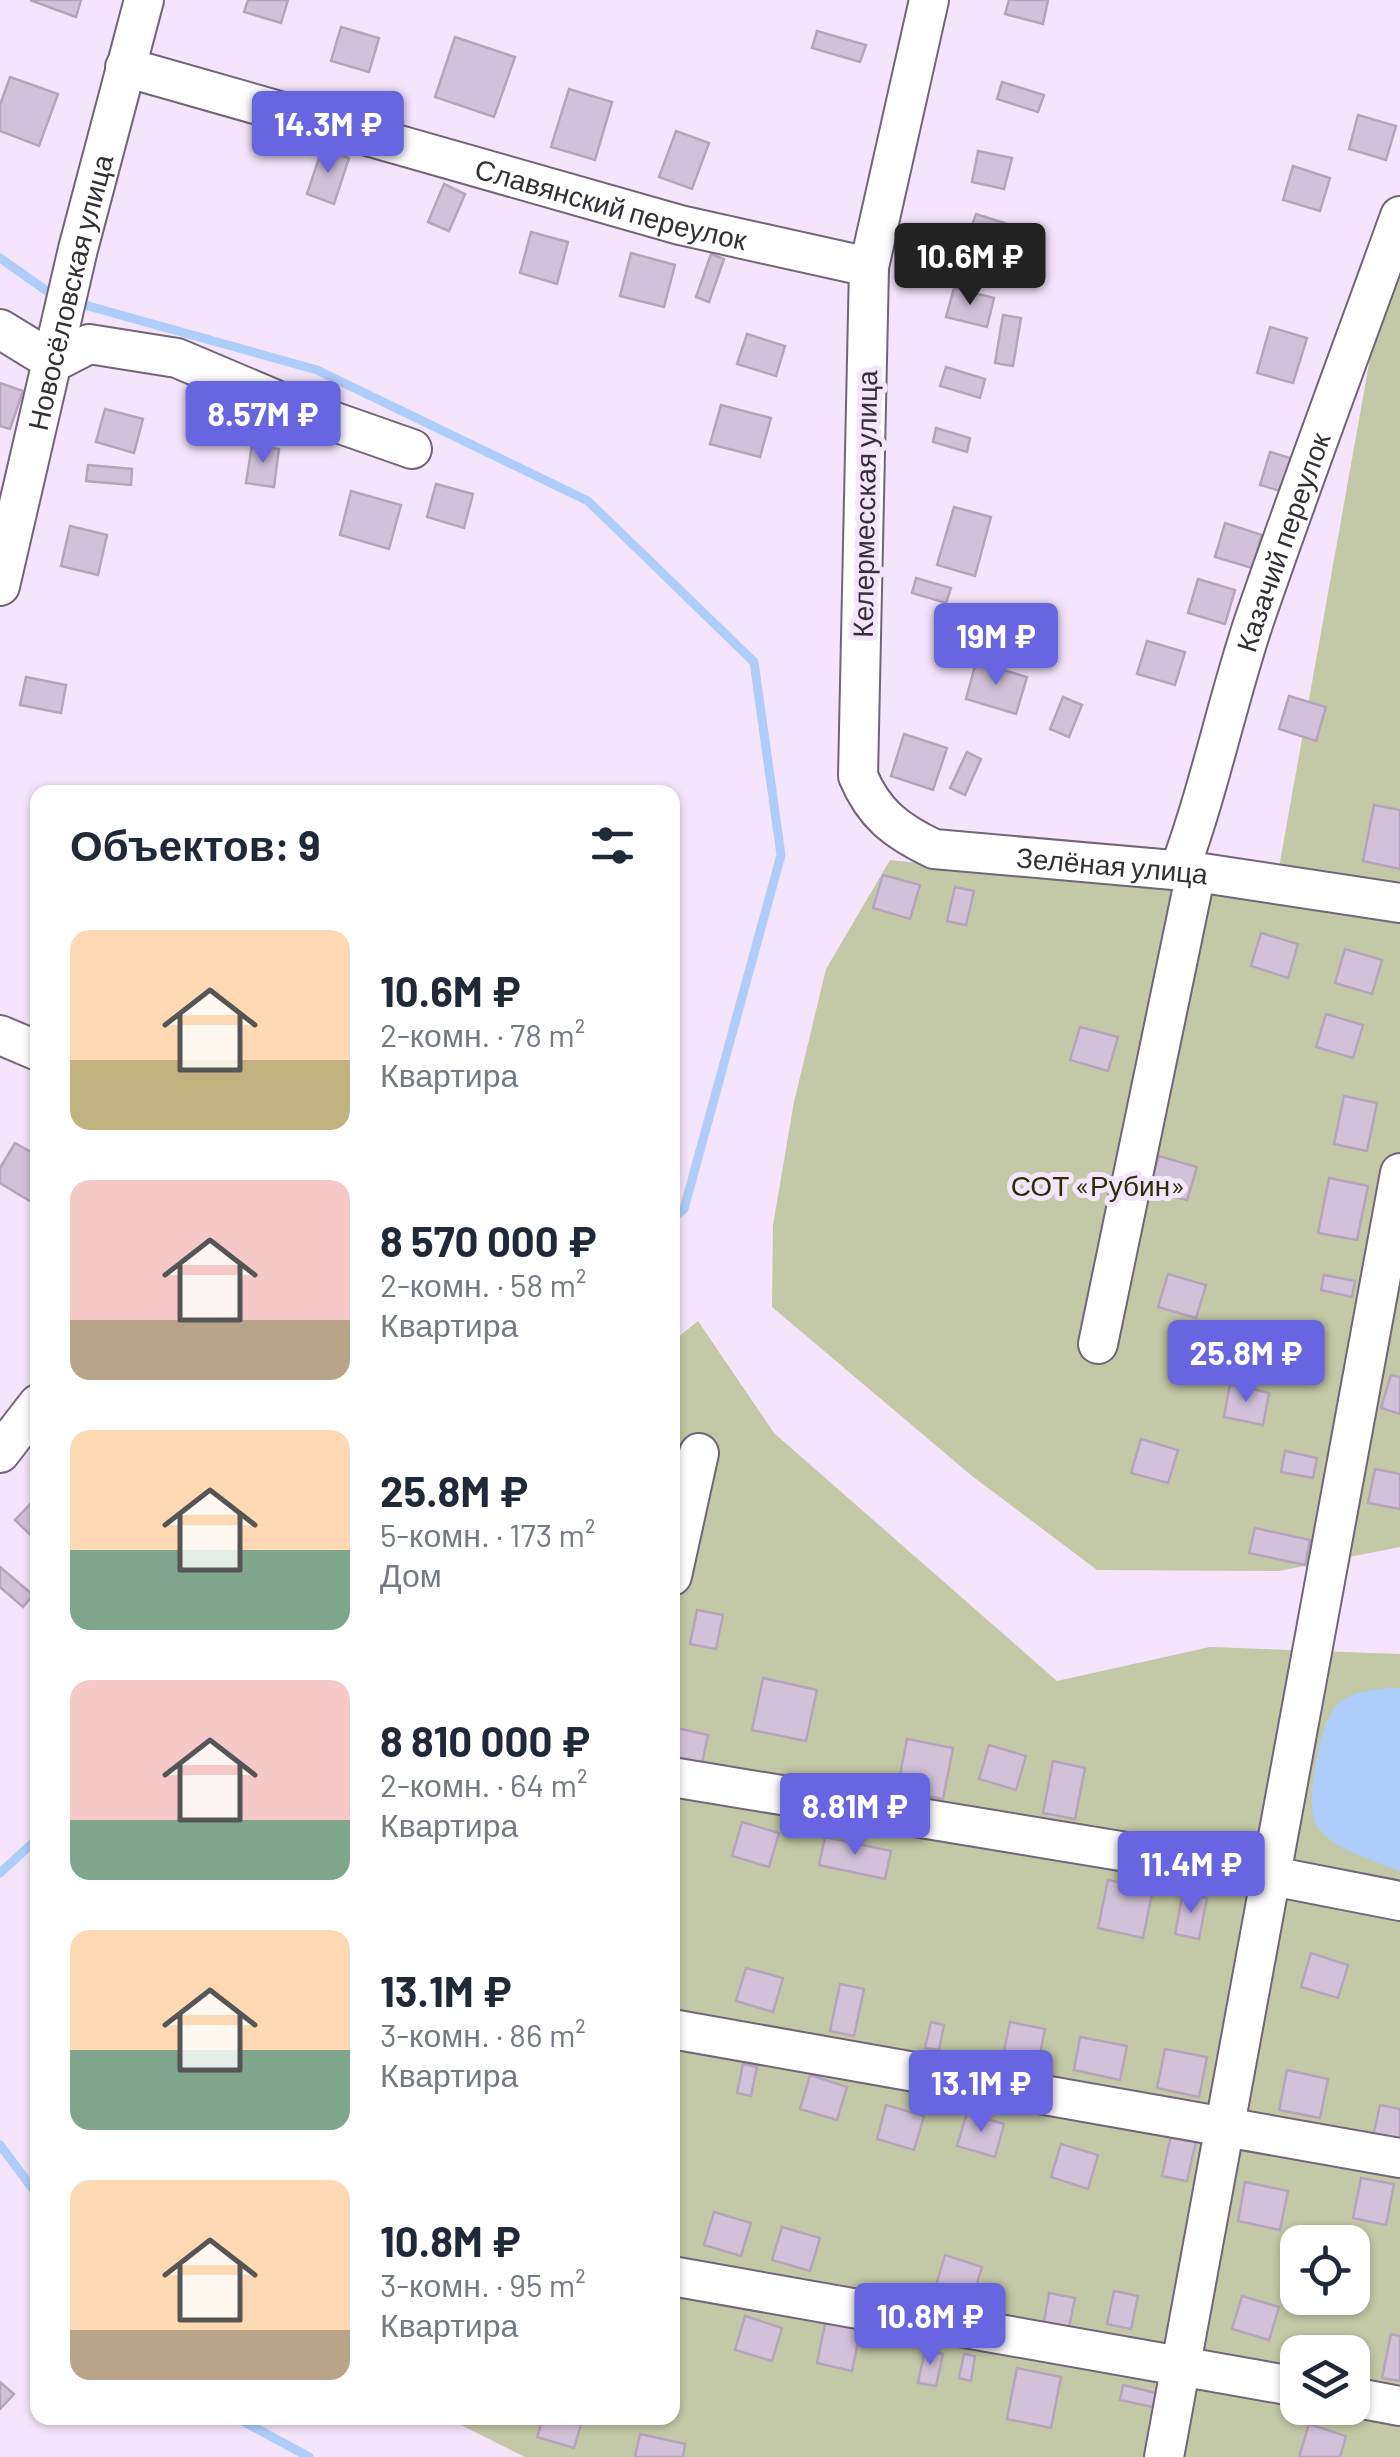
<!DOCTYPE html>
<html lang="ru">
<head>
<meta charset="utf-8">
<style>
  :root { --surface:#fff; --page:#f6f6f7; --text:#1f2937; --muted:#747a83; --accent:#6766e0 }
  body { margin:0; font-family:Barlow,sans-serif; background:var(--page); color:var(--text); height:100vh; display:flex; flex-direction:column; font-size:38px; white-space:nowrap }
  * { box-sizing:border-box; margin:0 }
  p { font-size:32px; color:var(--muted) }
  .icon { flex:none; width:55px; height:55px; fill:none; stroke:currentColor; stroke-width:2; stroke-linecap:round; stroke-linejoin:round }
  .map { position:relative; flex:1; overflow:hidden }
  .panel { position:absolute; left:30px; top:785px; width:650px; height:1640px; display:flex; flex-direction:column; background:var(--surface); border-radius:20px; box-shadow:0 2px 8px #0004 }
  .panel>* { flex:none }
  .tools { position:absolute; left:1280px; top:2225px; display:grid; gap:20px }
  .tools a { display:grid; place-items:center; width:90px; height:90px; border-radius:20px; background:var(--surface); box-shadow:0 2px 8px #0004; font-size:50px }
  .price { position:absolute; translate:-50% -85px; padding:0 22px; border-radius:10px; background:var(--accent); color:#fff; font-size:32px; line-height:65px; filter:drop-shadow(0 2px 5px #0008) }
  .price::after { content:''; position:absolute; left:50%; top:60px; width:30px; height:22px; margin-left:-15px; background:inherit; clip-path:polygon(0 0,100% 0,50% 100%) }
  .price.active { background:#222; color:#fff }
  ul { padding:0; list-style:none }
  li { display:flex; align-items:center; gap:30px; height:250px; padding:0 40px }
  li span { display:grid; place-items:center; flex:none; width:280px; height:200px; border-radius:20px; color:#555 }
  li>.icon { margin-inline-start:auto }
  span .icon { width:120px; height:120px; fill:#fffc; stroke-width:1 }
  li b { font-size:42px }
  h2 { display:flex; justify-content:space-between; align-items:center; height:120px; padding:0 40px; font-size:42px }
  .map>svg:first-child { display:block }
  .green { fill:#c3c9a6; fill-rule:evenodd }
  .water { fill:#afcdfb }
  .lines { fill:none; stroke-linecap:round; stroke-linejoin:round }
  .stream { stroke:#afcdfb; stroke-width:9 }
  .building { fill:#d2c2d9; stroke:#b4a5bb; stroke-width:2.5 }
  .minor-casing { stroke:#726479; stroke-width:42 }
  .minor { stroke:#fff; stroke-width:38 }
  .labels { text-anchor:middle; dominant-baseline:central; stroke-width:10; stroke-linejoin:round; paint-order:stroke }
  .street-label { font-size:28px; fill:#352e37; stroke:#f5e5fc }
  .park-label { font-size:28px; fill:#292e03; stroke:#f5e5fc }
</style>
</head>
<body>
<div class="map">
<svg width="1400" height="2457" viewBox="0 0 1400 2457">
  <rect width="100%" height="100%" fill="#f5e5fc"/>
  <g class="green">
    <polygon points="1400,222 1400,1547 1279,1571 1097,1570 972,1476 772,1307 773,1225 794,1102 826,969 890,860 1273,901 1375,330"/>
    <path d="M698,1321L774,1433L1057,1681L1210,1647L1400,1654V2457H525L447,2418H672V1342ZM1298,2242H1352V2298H1298ZM1298,2352H1352V2408H1298Z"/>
  </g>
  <path class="water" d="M1400,1688V1872C1372,1859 1338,1852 1318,1828C1302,1809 1321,1724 1334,1708C1350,1689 1378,1689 1400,1688Z"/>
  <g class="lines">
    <g class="stream">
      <polyline points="0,258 58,299"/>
      <polyline points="74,302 317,370 588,501 754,662 781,855 684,1209 672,1219"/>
      <polyline points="0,1873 38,1838"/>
      <polyline points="0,2145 38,2196"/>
      <polyline points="237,2418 309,2457"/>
    </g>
  </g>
  <g class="building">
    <polygon points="30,0 81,0 76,17"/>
    <polygon points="248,0 288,0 281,23 244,12"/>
    <polygon points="1009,0 1048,0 1043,24 1005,14"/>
    <polygon points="341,27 379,38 369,72 331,61"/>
    <polygon points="817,31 866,45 860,62 812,48"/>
    <polygon points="455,37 515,57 494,117 435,97"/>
    <polygon points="10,77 58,94 39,146 0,131 0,105"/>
    <polygon points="1002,82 1044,95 1038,112 997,99"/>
    <polygon points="569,89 612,102 595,160 551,147"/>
    <polygon points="1358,115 1396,126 1386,160 1349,149"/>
    <polygon points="676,131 709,143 692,189 659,177"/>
    <polygon points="322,149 349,158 334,204 307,194"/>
    <polygon points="978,151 1012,158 1004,189 972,182"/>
    <polygon points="1293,166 1330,178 1320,211 1283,200"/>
    <polygon points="444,184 465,194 449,231 428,222"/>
    <polygon points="976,214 1014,226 1006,252 967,239"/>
    <polygon points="531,232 568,242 557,284 520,273"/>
    <polygon points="631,253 675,265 664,307 620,296"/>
    <polygon points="711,254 724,259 709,302 696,297"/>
    <polygon points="954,288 994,298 987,327 946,317"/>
    <polygon points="1003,315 1021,318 1013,366 995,363"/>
    <polygon points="1270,327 1307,338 1293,383 1257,373"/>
    <polygon points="747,334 785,346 776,376 737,364"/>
    <polygon points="946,367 985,379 980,398 940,386"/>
    <polygon points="0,383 23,391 10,429 0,426"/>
    <polygon points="721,405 771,418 760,457 710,444"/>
    <polygon points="105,409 143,419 134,453 96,442"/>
    <polygon points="936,428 970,438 967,452 933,442"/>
    <polygon points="252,445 279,449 274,487 246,483"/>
    <polygon points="1270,452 1307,463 1297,496 1260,485"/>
    <polygon points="88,465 132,469 131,485 86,481"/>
    <polygon points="436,484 473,494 464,528 427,517"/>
    <polygon points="351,491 401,505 389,549 340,535"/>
    <polygon points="954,507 991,517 975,576 937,565"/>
    <polygon points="1225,523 1262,535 1252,568 1215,557"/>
    <polygon points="70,526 107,535 98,575 61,566"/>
    <polygon points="916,578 951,588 946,603 912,593"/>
    <polygon points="1198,579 1235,590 1225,624 1188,613"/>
    <polygon points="1147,641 1185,652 1175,685 1137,674"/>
    <polygon points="976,662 1027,677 1016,714 966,699"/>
    <polygon points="26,677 66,685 61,713 20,705"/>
    <polygon points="1289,696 1326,707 1316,741 1279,729"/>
    <polygon points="1063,697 1082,705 1069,737 1050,729"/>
    <polygon points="904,734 947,748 933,790 891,776"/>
    <polygon points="967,752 981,759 965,795 950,788"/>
    <polygon points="1374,805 1400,810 1400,869 1363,861"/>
    <polygon points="883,875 920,885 910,919 873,908"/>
    <polygon points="955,887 974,891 966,925 947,921"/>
    <polygon points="1261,933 1298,944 1288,978 1251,966"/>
    <polygon points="1345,949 1382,960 1372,994 1335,983"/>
    <polygon points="1326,1014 1363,1025 1353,1058 1316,1047"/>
    <polygon points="1080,1027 1118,1037 1108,1071 1070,1060"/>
    <polygon points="1344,1096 1377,1103 1367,1151 1334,1144"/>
    <polygon points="15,1143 38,1156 38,1206 0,1183 0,1168"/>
    <polygon points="1159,1156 1197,1167 1187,1200 1149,1190"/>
    <polygon points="1329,1178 1368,1186 1357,1240 1318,1233"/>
    <polygon points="1168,1274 1206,1285 1196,1318 1158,1307"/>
    <polygon points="1324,1275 1355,1281 1352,1297 1321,1290"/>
    <polygon points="1391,1375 1400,1377 1400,1414 1381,1408"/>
    <polygon points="1230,1384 1269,1393 1263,1425 1224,1417"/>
    <polygon points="1141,1439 1178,1450 1168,1483 1131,1473"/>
    <polygon points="1285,1451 1317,1458 1313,1478 1281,1472"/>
    <polygon points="1375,1469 1400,1474 1400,1509 1368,1503"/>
    <polygon points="38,1496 38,1542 15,1520"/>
    <polygon points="1255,1528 1310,1540 1305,1565 1249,1553"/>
    <polygon points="0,1567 33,1595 23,1607 0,1587"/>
    <polygon points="697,1610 723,1615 716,1649 690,1644"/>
    <polygon points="763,1678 817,1690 806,1741 752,1730"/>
    <polygon points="672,1727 708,1735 702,1763 672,1757"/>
    <polygon points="907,1739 953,1748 943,1799 897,1790"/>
    <polygon points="989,1745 1026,1756 1016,1790 979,1779"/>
    <polygon points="1053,1761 1085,1768 1075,1819 1043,1813"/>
    <polygon points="742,1822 779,1833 769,1867 732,1856"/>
    <polygon points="825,1837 891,1851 885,1879 819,1865"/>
    <polygon points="1108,1880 1153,1889 1143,1938 1098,1928"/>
    <polygon points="1183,1893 1207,1898 1199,1939 1175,1934"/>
    <polygon points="1311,1953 1348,1965 1338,1998 1301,1987"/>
    <polygon points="746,1968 783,1978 773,2012 736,2001"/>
    <polygon points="840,1984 864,1989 854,2036 830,2031"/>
    <polygon points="931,2022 944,2025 939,2050 925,2048"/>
    <polygon points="1010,2022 1045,2029 1038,2063 1003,2056"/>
    <polygon points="1080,2037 1127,2046 1120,2080 1074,2070"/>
    <polygon points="1165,2049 1207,2057 1199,2097 1157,2088"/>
    <polygon points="743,2064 757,2067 751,2096 737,2093"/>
    <polygon points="1287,2070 1328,2079 1320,2118 1279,2110"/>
    <polygon points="810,2075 847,2087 837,2120 800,2109"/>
    <polygon points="886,2105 924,2116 914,2150 877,2139"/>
    <polygon points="1380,2105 1400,2109 1400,2142 1373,2137"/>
    <polygon points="967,2113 1004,2124 995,2157 957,2146"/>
    <polygon points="1172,2131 1197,2137 1187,2181 1162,2176"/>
    <polygon points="1061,2144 1098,2155 1088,2189 1051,2177"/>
    <polygon points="1361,2178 1394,2184 1386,2225 1353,2218"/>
    <polygon points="1245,2182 1288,2191 1280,2230 1238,2221"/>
    <polygon points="714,2212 751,2223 741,2256 704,2245"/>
    <polygon points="782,2227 820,2238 810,2271 772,2260"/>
    <polygon points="945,2255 982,2267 972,2300 935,2289"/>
    <polygon points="1114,2291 1138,2296 1131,2329 1107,2324"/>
    <polygon points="1049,2293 1075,2298 1069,2327 1044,2322"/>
    <polygon points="1242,2296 1279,2307 1269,2340 1232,2329"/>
    <polygon points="745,2316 782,2328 772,2361 735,2350"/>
    <polygon points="826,2319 861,2327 852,2371 817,2363"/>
    <polygon points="1391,2334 1400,2336 1400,2381 1382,2378"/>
    <polygon points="925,2350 943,2354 936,2386 918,2383"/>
    <polygon points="964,2354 975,2356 971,2381 959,2378"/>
    <polygon points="1017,2368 1061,2377 1051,2428 1007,2419"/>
    <polygon points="0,2382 14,2394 0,2409"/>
    <polygon points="1123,2385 1156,2393 1153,2407 1120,2400"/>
    <polygon points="543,2418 583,2418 574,2448 537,2437"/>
    <polygon points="1309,2424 1346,2436 1340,2457 1299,2457"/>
    <polygon points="640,2434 685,2444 683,2457 635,2457"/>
  </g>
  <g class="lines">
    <g class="minor-casing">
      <g id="minor">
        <path id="s1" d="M929,0L869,267L858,776C874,814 896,831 934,849L1196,872L1400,903"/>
        <path id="s2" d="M125,67L680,225L869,267"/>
        <polyline points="0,329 54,362"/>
        <polyline points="54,362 89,344 177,358 295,408 412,449"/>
        <path id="s3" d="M0,586L78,249L144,0"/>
        <path id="s4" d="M1179,871C1209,790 1226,706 1253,624C1300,487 1351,352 1400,216"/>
        <polyline points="0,1035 38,1051"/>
        <polyline points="1098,1344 1196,872"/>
        <polyline points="0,1453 38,1404"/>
        <polyline points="672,1576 699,1453"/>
        <polyline points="672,1777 1272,1876 1400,1901"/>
        <polyline points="672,2029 1400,2158"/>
        <polyline points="672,2276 1298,2387"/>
        <polyline points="1352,2397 1400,2406"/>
        <polyline points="1164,2457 1400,1173"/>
      </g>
    </g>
    <use href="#minor" class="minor"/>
  </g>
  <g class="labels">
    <g class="street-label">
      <text stroke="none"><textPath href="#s2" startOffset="505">Славянский переулок</textPath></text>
      <text stroke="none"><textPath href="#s3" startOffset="302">Новосёловская улица</textPath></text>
      <text transform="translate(864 504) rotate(-89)">Келермесская улица</text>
      <text stroke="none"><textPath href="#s4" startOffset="345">Казачий переулок</textPath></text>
      <text stroke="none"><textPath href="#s1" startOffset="1070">Зелёная улица</textPath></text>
    </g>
    <g class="park-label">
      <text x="1098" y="1185">СОТ «Рубин»</text>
    </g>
  </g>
</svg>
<div class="tools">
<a><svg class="icon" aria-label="locate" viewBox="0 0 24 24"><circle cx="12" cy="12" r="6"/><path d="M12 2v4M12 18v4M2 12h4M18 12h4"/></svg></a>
<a><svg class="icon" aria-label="layers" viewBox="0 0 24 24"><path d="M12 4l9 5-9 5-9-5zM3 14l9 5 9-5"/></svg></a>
</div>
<b class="price" style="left:328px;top:176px">14.3M ₽</b>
<b class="price active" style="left:970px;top:308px">10.6M ₽</b>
<b class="price" style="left:263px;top:466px">8.57M ₽</b>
<b class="price" style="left:996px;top:688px">19M ₽</b>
<b class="price" style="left:1246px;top:1405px">25.8M ₽</b>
<b class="price" style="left:855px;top:1858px">8.81M ₽</b>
<b class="price" style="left:1191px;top:1916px">11.4M ₽</b>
<b class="price" style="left:981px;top:2135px">13.1M ₽</b>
<b class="price" style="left:930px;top:2368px">10.8M ₽</b>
<section class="panel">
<h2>Объектов: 9<svg class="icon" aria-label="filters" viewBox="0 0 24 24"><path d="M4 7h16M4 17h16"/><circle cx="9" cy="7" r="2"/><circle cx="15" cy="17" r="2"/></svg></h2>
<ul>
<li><span style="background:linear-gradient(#ffd9b3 65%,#c2b280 0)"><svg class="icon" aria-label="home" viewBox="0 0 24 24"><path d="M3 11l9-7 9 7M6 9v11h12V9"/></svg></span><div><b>10.6M ₽</b><p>2-комн. · 78 m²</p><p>Квартира</p></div></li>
<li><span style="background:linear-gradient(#f6c9c9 70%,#b9a48a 0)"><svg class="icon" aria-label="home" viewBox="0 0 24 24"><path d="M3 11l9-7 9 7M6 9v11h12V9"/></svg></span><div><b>8 570 000 ₽</b><p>2-комн. · 58 m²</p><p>Квартира</p></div></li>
<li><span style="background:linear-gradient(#ffd9b3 60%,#7fa58c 0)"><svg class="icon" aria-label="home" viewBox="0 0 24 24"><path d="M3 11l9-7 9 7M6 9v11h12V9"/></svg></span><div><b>25.8M ₽</b><p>5-комн. · 173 m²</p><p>Дом</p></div></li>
<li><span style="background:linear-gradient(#f6c9c9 70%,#7fa58c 0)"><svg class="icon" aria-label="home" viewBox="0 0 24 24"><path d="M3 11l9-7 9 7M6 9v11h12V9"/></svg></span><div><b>8 810 000 ₽</b><p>2-комн. · 64 m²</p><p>Квартира</p></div></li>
<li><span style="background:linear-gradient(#ffd9b3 60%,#7fa58c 0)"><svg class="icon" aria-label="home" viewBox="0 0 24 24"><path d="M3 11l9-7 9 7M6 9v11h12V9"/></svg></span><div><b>13.1M ₽</b><p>3-комн. · 86 m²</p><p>Квартира</p></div></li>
<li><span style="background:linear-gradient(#ffd9b3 75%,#b9a48a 0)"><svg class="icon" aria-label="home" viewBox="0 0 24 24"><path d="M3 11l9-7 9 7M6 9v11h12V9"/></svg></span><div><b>10.8M ₽</b><p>3-комн. · 95 m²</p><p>Квартира</p></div></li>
</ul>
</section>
</div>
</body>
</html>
